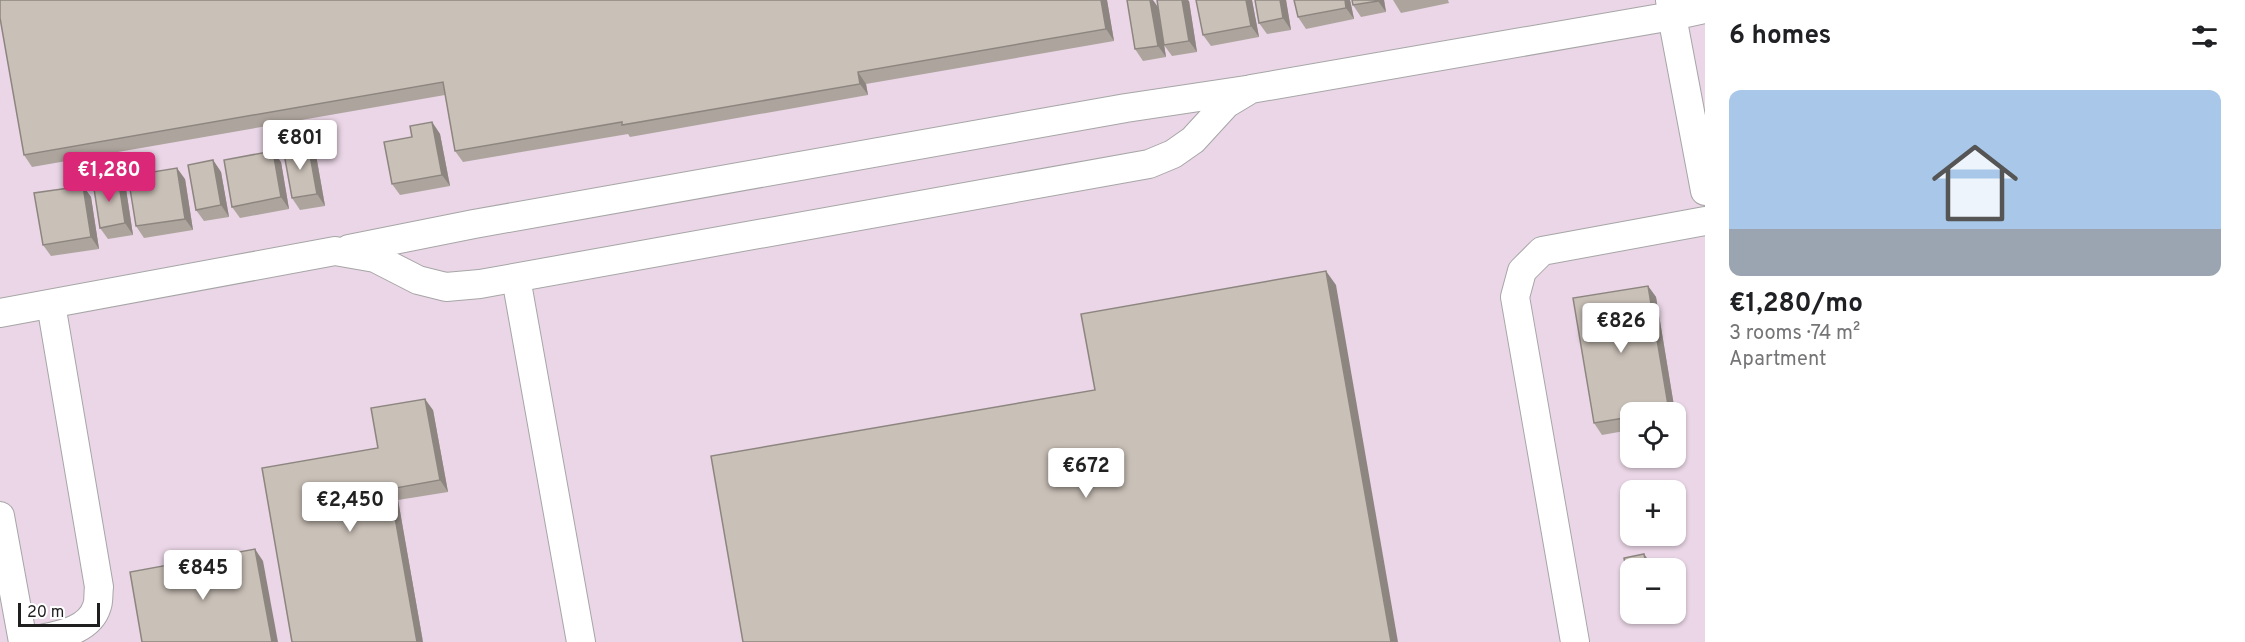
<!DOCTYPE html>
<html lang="en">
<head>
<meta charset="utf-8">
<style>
  :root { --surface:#fff; --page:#f2f2f2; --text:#202124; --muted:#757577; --line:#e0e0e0; --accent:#db2777 }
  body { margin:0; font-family:Overpass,sans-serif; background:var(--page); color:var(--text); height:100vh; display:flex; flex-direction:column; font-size:22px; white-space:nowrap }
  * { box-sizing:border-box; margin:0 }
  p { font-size:20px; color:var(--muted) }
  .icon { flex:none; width:33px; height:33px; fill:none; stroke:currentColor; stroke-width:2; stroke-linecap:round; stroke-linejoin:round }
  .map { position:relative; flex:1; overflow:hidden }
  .side { display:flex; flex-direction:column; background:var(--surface); width:540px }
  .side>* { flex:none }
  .fabs { position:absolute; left:1620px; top:402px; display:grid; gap:12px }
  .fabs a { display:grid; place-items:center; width:66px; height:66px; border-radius:12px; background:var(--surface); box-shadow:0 2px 4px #0004; font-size:30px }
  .scale { position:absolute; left:18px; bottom:15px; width:82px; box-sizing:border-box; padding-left:6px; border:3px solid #1f1f1f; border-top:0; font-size:16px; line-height:21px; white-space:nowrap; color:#1f1f1f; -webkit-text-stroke:4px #fff; paint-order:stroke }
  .price { position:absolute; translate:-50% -51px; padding:0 14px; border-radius:6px; background:#fff; color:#222; font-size:20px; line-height:39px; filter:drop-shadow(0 2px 3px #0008) }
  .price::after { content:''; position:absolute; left:50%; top:36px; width:18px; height:14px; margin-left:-9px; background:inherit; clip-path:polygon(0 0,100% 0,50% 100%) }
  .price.on { background:var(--accent); color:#fff }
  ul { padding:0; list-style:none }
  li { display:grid; align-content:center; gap:12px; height:318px; padding:0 24px }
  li+li { border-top:2px solid var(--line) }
  li span { display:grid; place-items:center; height:186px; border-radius:12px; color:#555 }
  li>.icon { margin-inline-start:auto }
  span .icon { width:108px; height:108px; fill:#fffc; stroke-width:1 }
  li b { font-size:26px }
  h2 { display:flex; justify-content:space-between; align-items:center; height:72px; padding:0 24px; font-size:26px }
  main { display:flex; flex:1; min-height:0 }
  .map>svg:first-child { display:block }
  .industrial { fill:#ead6e6; fill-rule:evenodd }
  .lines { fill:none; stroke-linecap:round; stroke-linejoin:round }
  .minor-casing { stroke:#a6a6a6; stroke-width:30 }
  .minor { stroke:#fff; stroke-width:28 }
  .wall { fill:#ada59d }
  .shaded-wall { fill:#8d8680 }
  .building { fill:#c9c0b7; stroke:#8d8680; stroke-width:1.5 }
</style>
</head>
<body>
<main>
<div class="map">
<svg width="1705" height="642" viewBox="0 0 1705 642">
  <rect width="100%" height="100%" fill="#f1ede5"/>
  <path class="industrial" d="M0,0H1705V642H0ZM1630,412H1676V458H1630ZM1630,490H1676V536H1630ZM1630,568H1676V614H1630Z"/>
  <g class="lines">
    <g class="minor-casing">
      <g id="minor">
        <polyline points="1705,9 1672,16 1705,191"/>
        <polyline points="349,249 474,224 1126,108 1246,90"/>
        <polyline points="516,278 581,642"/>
        <polyline points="0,313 335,251 375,258 418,280 446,287 480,284 1149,164 1173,154 1193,140 1226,104 1251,89 1672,16 1670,0"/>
        <polyline points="0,516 23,642"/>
        <path d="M27,642C50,636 89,634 97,606C99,601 98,593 99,587L51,304"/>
        <polyline points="1575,642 1515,297 1522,271 1542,251 1705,221"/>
      </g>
    </g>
    <use href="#minor" class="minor"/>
  </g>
  <g class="wall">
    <polygon points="1107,0 1114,41 866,84 868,95 630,137 628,134 463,162 455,151 445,95 32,167 24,155 0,18"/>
    <polygon points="1252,0 1259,37 1211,46 1203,35"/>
    <polygon points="1286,0 1291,30 1267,34 1259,23"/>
    <polygon points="1294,0 1350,0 1354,19 1306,29 1298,17"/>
    <polygon points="1352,0 1384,0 1386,12 1361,17 1353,5"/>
    <polygon points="1393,0 1448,0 1449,3 1401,13"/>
    <polygon points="1189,1 1197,52 1172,56 1164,45"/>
    <polygon points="1158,7 1166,57 1143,61 1135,49"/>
    <polygon points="432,122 440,134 450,186 400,195 392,184 412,137"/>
    <polygon points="308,144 316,155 325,206 300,210 292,198"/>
    <polygon points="213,160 221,172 229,217 204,221 196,210"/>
    <polygon points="281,162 289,209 240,218 232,207"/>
    <polygon points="185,179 193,230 144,238 136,226"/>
    <polygon points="83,186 91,197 99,249 51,256 43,245"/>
    <polygon points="126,189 133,235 108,239 100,228"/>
    <polygon points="1648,286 1656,297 1675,412 1630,412 1630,430 1602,435 1594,423"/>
    <polygon points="433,410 448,492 398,500 423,642 378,448"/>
    <polygon points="1636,614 1660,614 1661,615 1640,619"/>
  </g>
  <g class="shaded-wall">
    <polygon points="1101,0 1107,0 1114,41 1106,29"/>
    <polygon points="1150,0 1153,0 1158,7 1166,57 1158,46"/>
    <polygon points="1182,0 1188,0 1189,1 1197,52 1189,41"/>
    <polygon points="1246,0 1252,0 1259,37 1251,26"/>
    <polygon points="1280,0 1286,0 1291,30 1283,18"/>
    <polygon points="1345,0 1350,0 1354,19 1346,8"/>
    <polygon points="1378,0 1384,0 1386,12 1378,1"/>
    <polygon points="858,72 866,84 868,95 860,84"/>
    <polygon points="432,122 440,134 450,186 442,175"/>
    <polygon points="308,144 316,155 325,206 317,194"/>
    <polygon points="273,151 281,162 289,209 281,197"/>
    <polygon points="213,160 221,172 229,217 221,205"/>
    <polygon points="177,168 185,179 193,230 185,219"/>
    <polygon points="118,178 126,189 133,235 125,223"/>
    <polygon points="83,186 91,197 99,249 91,237"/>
    <polygon points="1326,271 1336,285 1398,642 1391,642"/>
    <polygon points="1648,286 1656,297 1675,412 1670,412 1669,411"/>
    <polygon points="425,399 433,410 448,492 440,480"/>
    <polygon points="390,489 398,500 423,642 417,642"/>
    <polygon points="255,549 263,561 278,642 272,642"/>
    <polygon points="1644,554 1650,562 1651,568 1647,568"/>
  </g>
  <g class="building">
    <polygon points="0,0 1101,0 1106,29 858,72 860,84 622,125 622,122 455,151 443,82 24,155 0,18"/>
    <polygon points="1127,0 1150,0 1158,46 1135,49"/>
    <polygon points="1157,0 1182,0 1189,41 1164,45"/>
    <polygon points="1196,0 1246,0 1251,26 1203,35"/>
    <polygon points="1255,0 1280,0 1283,18 1259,23"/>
    <polygon points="1294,0 1345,0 1346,8 1298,17"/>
    <polygon points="1352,0 1378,0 1378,1 1353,5"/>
    <polygon points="432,122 442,175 392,184 384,142 412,137 410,126"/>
    <polygon points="308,144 317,194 292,198 283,148"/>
    <polygon points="273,151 281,197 232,207 224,160"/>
    <polygon points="213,160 221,205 196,210 188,165"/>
    <polygon points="177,168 185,219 136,226 128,176"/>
    <polygon points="118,178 125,223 100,228 93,182"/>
    <polygon points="83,186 91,237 43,245 34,193"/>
    <polygon points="1326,271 1391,642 743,642 711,456 1095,390 1081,314"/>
    <polygon points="1648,286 1669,411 1660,412 1630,412 1630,417 1594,423 1573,298"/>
    <polygon points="425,399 440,480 390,489 417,642 292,642 262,468 378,448 371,408"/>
    <polygon points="255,549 272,642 142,642 130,572"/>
    <polygon points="1644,554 1647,568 1630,568 1630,591 1624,558"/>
  </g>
</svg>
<div class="fabs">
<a><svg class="icon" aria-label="locate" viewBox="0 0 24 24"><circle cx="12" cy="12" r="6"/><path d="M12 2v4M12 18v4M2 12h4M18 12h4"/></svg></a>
<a>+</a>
<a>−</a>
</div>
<div class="scale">20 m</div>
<b class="price" style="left:300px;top:171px">€801</b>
<b class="price on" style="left:109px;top:203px">€1,280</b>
<b class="price" style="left:1621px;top:354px">€826</b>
<b class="price" style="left:1086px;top:499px">€672</b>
<b class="price" style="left:350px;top:533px">€2,450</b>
<b class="price" style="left:203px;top:601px">€845</b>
</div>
<section class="side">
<h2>6 homes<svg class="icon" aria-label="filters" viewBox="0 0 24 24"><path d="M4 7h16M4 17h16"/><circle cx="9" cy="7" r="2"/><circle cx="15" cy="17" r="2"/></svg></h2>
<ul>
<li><span style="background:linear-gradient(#a9c7e8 75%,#9aa5b1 0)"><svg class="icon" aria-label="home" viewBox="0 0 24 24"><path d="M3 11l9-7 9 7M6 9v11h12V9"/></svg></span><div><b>€1,280/mo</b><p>3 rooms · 74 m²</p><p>Apartment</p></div></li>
</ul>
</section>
</main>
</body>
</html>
